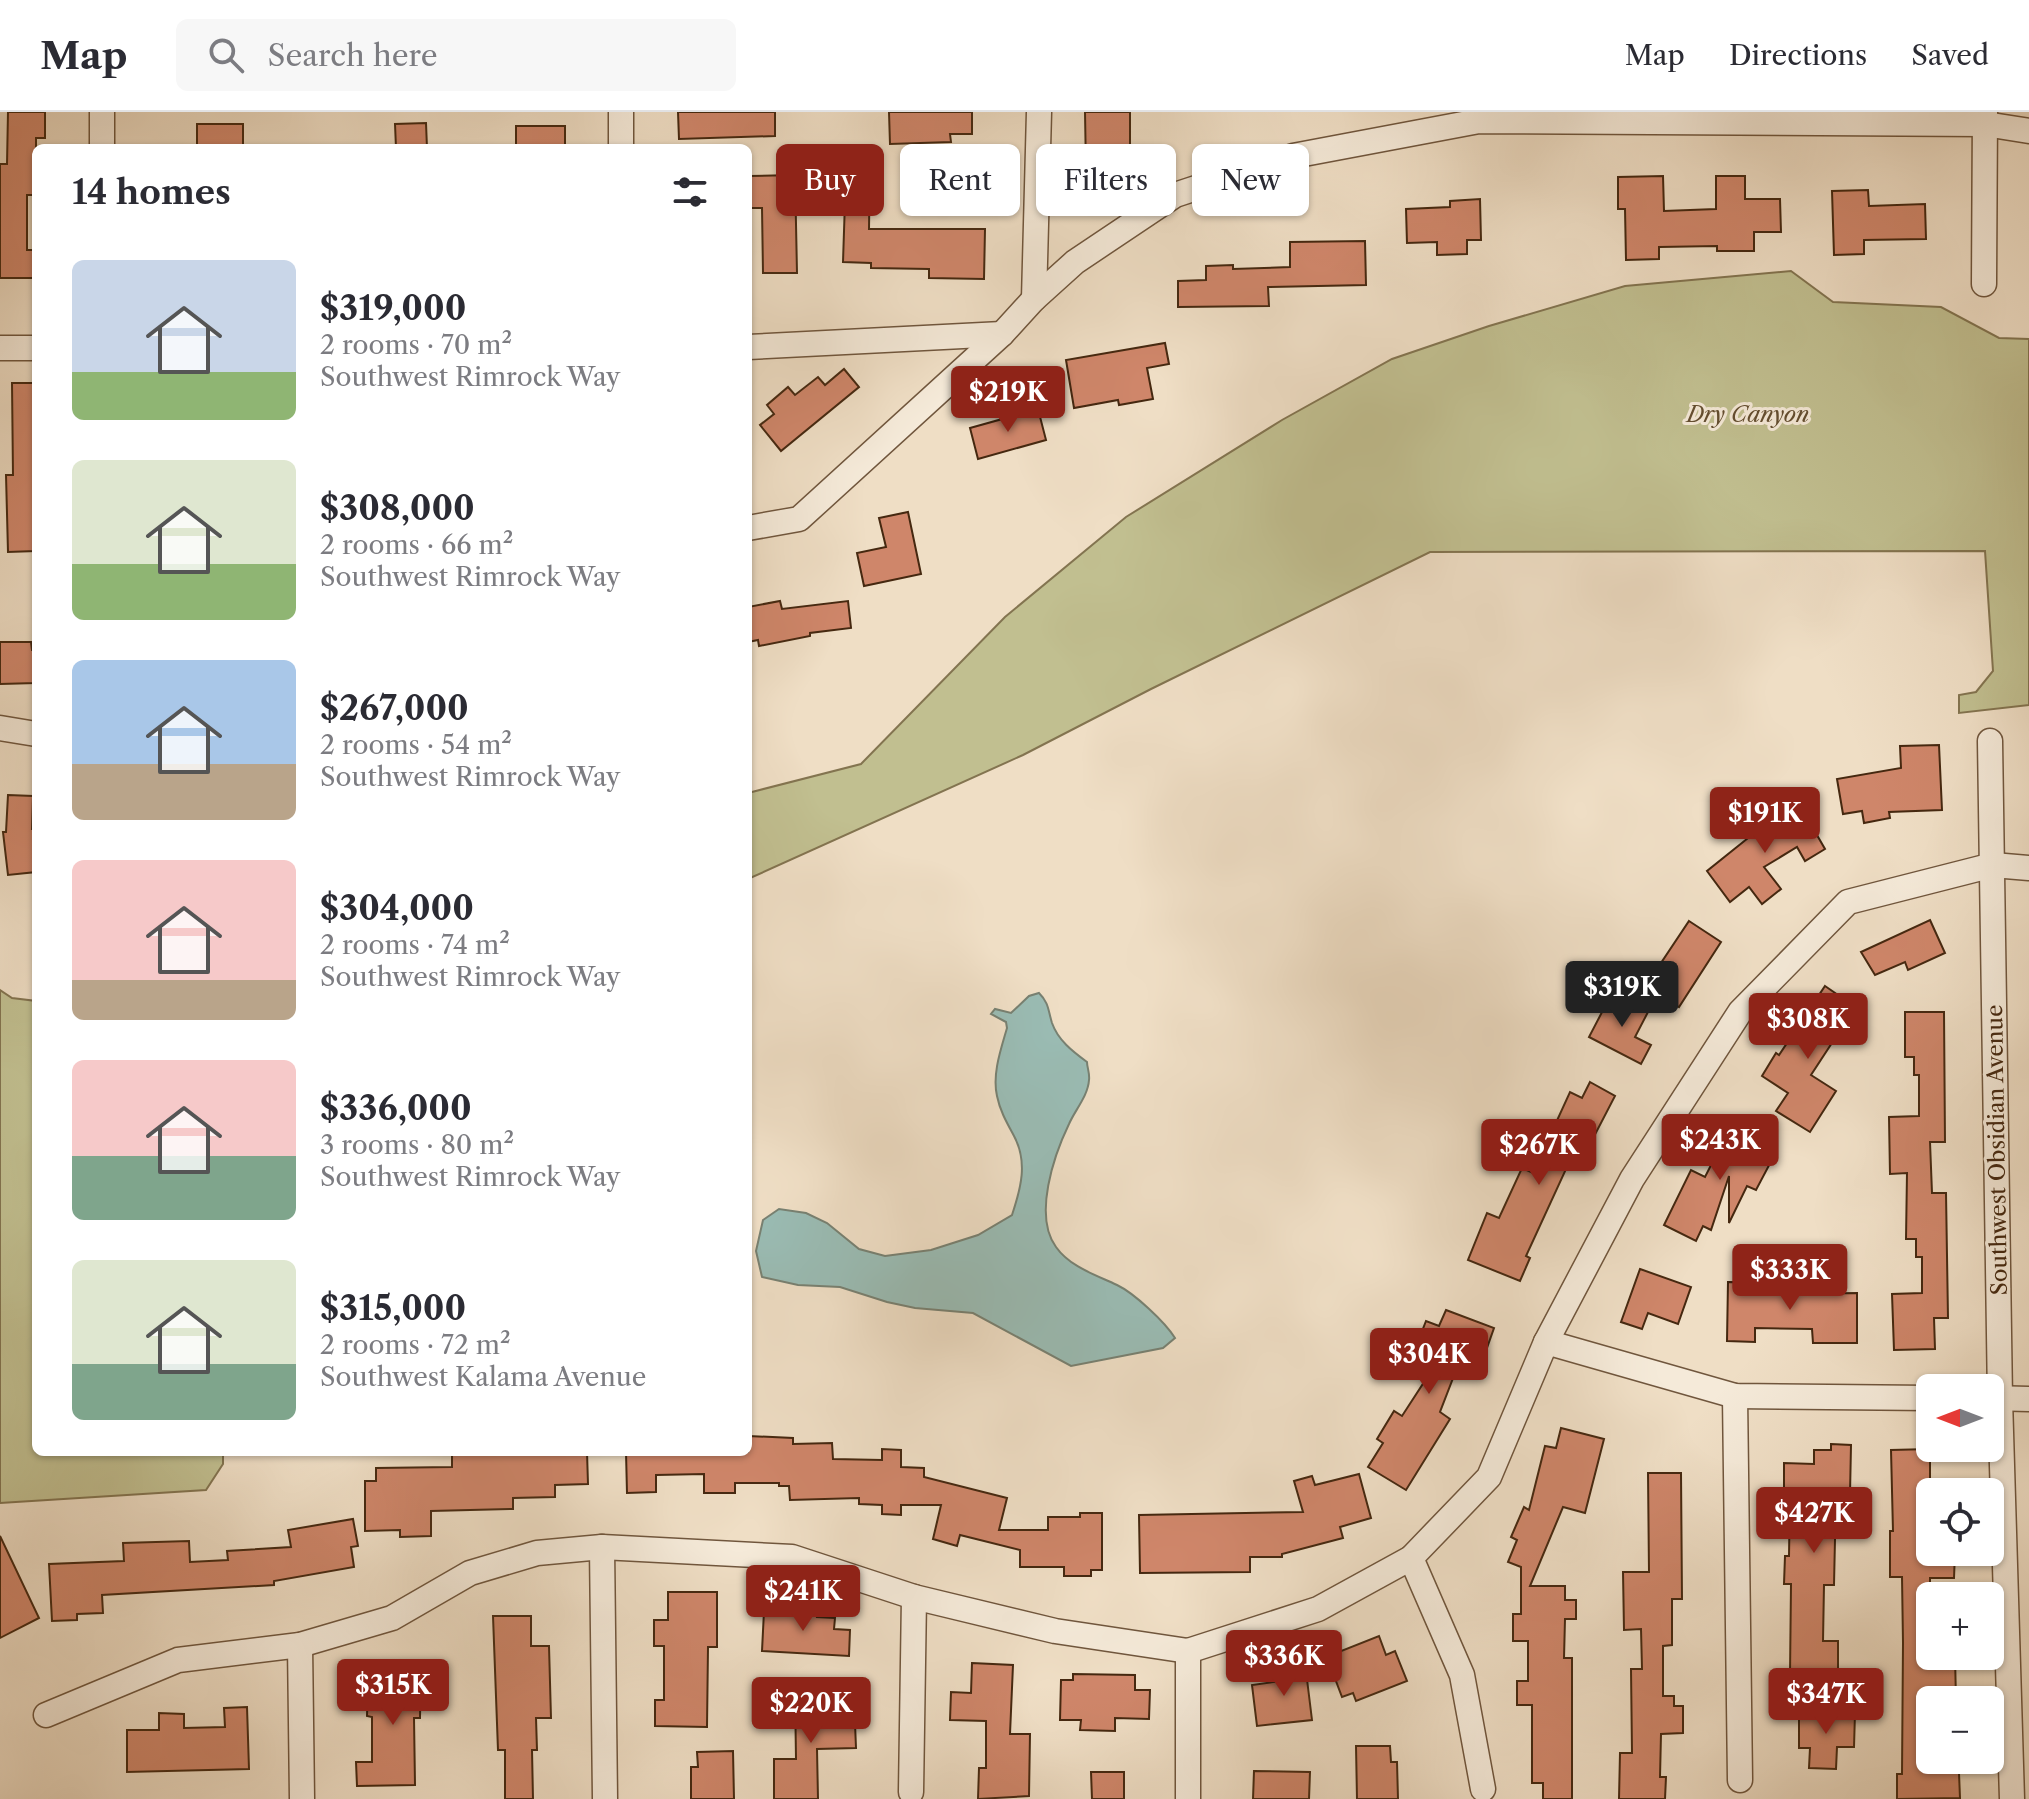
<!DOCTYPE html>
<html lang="en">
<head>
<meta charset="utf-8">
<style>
  :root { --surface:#fff; --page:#f7f7f7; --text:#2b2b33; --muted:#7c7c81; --line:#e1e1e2; --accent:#8f2418 }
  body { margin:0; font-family:"Libre Caslon Text",serif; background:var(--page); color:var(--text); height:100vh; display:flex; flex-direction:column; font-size:30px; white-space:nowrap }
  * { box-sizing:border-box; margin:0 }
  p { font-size:26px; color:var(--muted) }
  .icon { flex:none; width:44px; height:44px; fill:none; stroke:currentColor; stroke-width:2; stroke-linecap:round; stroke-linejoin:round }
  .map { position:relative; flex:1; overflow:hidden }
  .details { position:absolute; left:32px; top:32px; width:720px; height:1312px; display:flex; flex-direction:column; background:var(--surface); border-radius:12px; box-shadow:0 2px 6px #0004 }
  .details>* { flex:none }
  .top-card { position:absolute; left:776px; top:32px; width:760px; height:72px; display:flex; gap:16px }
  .needle { width:52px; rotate:270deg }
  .tools { position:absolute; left:1916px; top:1262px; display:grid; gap:16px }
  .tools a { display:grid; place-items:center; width:88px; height:88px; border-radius:12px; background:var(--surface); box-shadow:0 2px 6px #0004; font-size:40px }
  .price { position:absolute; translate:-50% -68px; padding:0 18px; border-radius:8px; background:var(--accent); color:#fff; font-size:26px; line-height:52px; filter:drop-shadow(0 2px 4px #0008) }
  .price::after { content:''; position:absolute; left:50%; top:48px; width:24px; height:18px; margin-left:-12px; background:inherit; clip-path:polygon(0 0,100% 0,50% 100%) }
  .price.current { background:#222; color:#fff }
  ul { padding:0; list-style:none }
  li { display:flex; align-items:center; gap:24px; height:200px; padding:0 40px }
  li span { display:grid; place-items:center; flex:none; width:224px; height:160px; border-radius:12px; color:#555 }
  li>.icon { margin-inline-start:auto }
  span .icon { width:96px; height:96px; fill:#fffc; stroke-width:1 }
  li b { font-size:34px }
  h2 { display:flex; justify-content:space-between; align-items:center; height:96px; padding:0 40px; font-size:34px }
  .tag { padding:0 28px; border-radius:12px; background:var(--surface); box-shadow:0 2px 6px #0004; font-size:28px; line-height:72px }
  .tag.current { background:var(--accent); color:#fff }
  header { display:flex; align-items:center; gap:48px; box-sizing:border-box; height:112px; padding:0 40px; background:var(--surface); border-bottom:2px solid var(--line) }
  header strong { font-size:38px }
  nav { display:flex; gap:44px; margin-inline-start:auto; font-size:28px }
  .search { width:560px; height:72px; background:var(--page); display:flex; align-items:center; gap:20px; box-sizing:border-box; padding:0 28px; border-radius:12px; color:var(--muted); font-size:30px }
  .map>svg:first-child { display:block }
  .green { fill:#c1bf90; stroke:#837450; stroke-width:2 }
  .water { fill:#9abcb4; stroke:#788172; stroke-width:2 }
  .building { fill:#cf866a; stroke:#452810; stroke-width:2 }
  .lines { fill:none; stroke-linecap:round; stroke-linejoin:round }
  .street-casing { stroke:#70563d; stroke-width:27 }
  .street { stroke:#f5ead9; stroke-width:24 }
  .labels { text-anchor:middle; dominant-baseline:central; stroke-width:6; stroke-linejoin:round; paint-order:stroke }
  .park-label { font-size:22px; font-style:italic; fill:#644e30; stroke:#f5ead9 }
  .street-label { font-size:22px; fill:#452810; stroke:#f5ead9 }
</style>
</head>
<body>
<header>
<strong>Map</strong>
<div class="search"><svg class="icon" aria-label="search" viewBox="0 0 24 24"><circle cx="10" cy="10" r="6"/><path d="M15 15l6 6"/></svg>Search here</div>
<nav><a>Map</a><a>Directions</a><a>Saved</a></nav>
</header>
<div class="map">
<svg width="2029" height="1687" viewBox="0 0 2029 1687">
  <rect width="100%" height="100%" fill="#efdec5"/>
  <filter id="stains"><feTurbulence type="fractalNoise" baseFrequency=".0025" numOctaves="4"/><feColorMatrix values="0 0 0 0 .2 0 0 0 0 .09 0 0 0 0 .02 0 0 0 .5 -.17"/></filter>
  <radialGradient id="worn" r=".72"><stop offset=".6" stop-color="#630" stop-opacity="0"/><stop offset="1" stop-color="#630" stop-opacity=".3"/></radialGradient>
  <g class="green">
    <polygon points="1791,159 1833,190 1941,195 1999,226 2029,227 2029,593 1959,601 1959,583 1976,580 1993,559 1985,439 1430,440 1151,577 1023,643 748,767 748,681 861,652 1005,505 1126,405 1282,308 1392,247 1489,214 1625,174"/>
    <polygon points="0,878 12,886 36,889 36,1340 223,1340 223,1352 206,1378 0,1391"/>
  </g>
  <path class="water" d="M1039,881C1049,891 1048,898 1052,911C1058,928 1072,939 1087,950C1087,955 1090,962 1089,968C1088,984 1075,998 1069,1012C1054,1043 1033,1104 1056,1135C1070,1155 1096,1163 1117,1173C1134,1181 1165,1210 1175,1226L1163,1236L1071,1254L973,1201L915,1196L887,1190L840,1175L798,1173L762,1165L756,1139L763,1108L779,1097L806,1101L827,1111L859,1137L885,1144L931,1138L978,1123L1012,1103C1021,1076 1028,1050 1014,1024C1007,1011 1000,999 997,984C992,962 1001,937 1007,916L1006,910L991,902L995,897L1011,901L1029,884Z"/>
  <g class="building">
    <polygon points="8,0 45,0 45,26 36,26 36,83 27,83 27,138 36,138 36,166 0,166 0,52 7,52"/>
    <polygon points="678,0 775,0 775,24 679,27"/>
    <polygon points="889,0 972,0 972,22 950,22 951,30 890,32"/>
    <polygon points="1085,0 1130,0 1130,58 1086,58"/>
    <polygon points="426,11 427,36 396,36 395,12"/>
    <rect x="197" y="12" width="46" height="24"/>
    <rect x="516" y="14" width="49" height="22"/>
    <polygon points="829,46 870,47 869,117 985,117 984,167 929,166 929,157 871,156 871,151 843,150 845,89 832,88 832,66 829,66"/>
    <polygon points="795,63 797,161 763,161 762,96 751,96 750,64"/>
    <polygon points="1663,64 1664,99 1716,97 1716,64 1745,64 1745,87 1780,87 1781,120 1754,120 1754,139 1717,139 1717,134 1659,135 1659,147 1626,148 1625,97 1618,97 1618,65"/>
    <polygon points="1868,78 1869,94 1925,92 1926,127 1864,128 1864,142 1834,143 1832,79"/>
    <polygon points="1480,87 1481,128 1467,128 1467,142 1437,143 1437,130 1407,131 1406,97 1450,95 1450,89"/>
    <polygon points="1365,129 1366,173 1268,175 1269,194 1178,195 1178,169 1206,168 1206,154 1233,153 1233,157 1290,155 1290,130"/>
    <polygon points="1165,231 1169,252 1147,256 1153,287 1119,293 1118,288 1074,296 1066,248"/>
    <polygon points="844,257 859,275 781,339 760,313 774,302 767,293 788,275 795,283 818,265 825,273"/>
    <polygon points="12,271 36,271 36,439 8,440 6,363 13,363"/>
    <polygon points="1038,297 1046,328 978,347 970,316"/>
    <polygon points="908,400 921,462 864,474 857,441 886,435 879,406"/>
    <polygon points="780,489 782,497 848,489 851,516 810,521 810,524 759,534 758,528 748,530 748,495"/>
    <polygon points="0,530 31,530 32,538 36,538 36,571 0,572"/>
    <polygon points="1939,633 1942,698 1889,700 1890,706 1864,711 1862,699 1843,702 1837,667 1901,656 1900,634"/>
    <polygon points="8,683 33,684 32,717 36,717 36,760 8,763 3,720 6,720"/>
    <polygon points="1799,692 1825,737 1805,749 1797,735 1764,755 1781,777 1762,792 1749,775 1730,790 1707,759 1763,714"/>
    <polygon points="1930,808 1945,841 1908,858 1905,850 1875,863 1861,840"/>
    <polygon points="1689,809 1721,830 1679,895 1656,880 1669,860 1659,854"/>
    <polygon points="1825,874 1851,892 1840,907 1845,911 1811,963 1836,979 1810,1020 1776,999 1788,981 1762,964 1776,941 1779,943"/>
    <polygon points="1612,881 1648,900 1635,925 1651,933 1641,952 1589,925"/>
    <polygon points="1905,900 1944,900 1945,1030 1930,1030 1932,1081 1946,1081 1948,1206 1934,1206 1935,1237 1894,1238 1892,1182 1922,1181 1922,1145 1916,1145 1916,1127 1906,1127 1907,1061 1890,1062 1889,1005 1919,1004 1919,963 1914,963 1914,945 1905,945"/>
    <polygon points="1590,970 1615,984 1587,1038 1577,1033 1526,1144 1530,1146 1520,1169 1468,1148 1487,1101 1499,1106 1522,1056 1533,1061 1570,980 1582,986"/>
    <polygon points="1735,1006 1758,1018 1751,1030 1775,1042 1756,1078 1747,1074 1729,1111 1729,1064 1711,1118 1703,1114 1696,1129 1664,1113 1691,1058 1705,1065"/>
    <polygon points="1640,1157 1691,1175 1678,1212 1648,1201 1642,1217 1621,1210"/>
    <polygon points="1728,1170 1790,1171 1790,1182 1857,1181 1857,1231 1813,1231 1812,1217 1755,1216 1755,1230 1727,1229"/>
    <polygon points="1446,1198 1494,1216 1482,1250 1462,1243 1440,1300 1450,1307 1406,1378 1368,1355 1383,1331 1377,1327 1394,1299 1402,1304 1426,1267 1416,1264 1422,1248 1412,1245 1426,1209 1439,1214"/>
    <polygon points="1561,1316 1604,1327 1585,1401 1563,1395 1530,1474 1565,1474 1565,1488 1576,1488 1576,1507 1565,1507 1564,1546 1572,1546 1572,1687 1543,1687 1543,1671 1532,1671 1532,1593 1517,1593 1517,1569 1528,1569 1528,1529 1513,1529 1513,1502 1521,1502 1521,1455 1508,1450 1517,1428 1511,1425 1524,1395 1529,1398 1545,1334 1556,1336"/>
    <polygon points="748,1324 793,1326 793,1332 832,1331 833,1347 882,1348 882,1337 901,1338 901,1355 924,1356 924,1365 1007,1386 999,1418 1048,1418 1048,1405 1080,1405 1080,1401 1102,1401 1102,1458 1091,1458 1091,1464 1064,1464 1064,1455 1020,1455 1020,1438 960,1423 957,1434 933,1427 941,1393 901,1393 901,1403 882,1402 882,1393 859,1392 859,1386 790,1388 789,1374 779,1374 779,1371 735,1371 735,1381 704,1381 704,1362 656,1363 656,1380 627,1381 626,1340 748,1340"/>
    <polygon points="1831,1332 1851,1333 1850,1382 1836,1381 1834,1473 1824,1473 1823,1529 1838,1529 1838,1563 1790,1563 1791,1472 1784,1472 1785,1444 1789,1444 1790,1380 1784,1380 1784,1351 1814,1352 1814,1338 1831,1338"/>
    <polygon points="1930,1337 1930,1440 1955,1440 1954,1466 1930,1466 1930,1544 1955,1544 1956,1588 1930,1588 1930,1661 1959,1661 1960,1686 1897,1687 1897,1662 1902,1662 1903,1531 1902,1465 1890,1465 1890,1419 1893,1419 1891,1338"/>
    <polygon points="452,1340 587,1340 588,1372 555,1373 555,1385 513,1386 513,1397 431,1399 431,1424 400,1425 400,1418 365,1419 365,1369 376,1369 376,1356 452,1355"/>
    <polygon points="1648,1361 1681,1361 1682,1487 1672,1487 1672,1533 1663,1534 1663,1584 1674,1584 1674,1594 1683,1594 1683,1621 1661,1622 1660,1665 1666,1665 1665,1687 1619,1687 1620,1641 1632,1641 1631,1557 1642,1557 1641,1517 1624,1518 1623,1460 1649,1460"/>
    <polygon points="1359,1362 1371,1406 1340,1415 1343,1426 1282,1442 1282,1445 1250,1445 1250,1460 1140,1461 1139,1403 1303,1400 1294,1369 1312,1364 1315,1373"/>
    <polygon points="353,1407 358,1434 351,1435 354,1455 274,1469 274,1473 102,1483 103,1501 77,1502 77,1508 52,1509 49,1452 124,1449 123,1431 189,1429 190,1450 228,1448 227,1439 291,1435 288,1418"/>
    <polygon points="0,1424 39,1506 0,1526"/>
    <polygon points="668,1480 717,1480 717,1535 708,1535 707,1615 655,1614 655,1588 664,1588 664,1534 654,1534 654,1508 668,1508"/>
    <polygon points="777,1495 818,1497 817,1505 835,1506 834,1517 850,1518 849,1544 762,1539 764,1499 776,1499"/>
    <polygon points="493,1504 531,1504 531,1534 549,1534 551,1606 536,1606 537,1638 532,1638 533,1687 505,1687 505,1638 498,1638"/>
    <polygon points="1379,1524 1386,1543 1395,1539 1407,1569 1356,1589 1353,1581 1342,1585 1328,1548 1338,1547 1336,1541"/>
    <polygon points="384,1551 421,1552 420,1606 414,1606 415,1673 357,1674 356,1650 372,1650 372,1605 367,1604 368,1568 383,1568"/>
    <polygon points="972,1551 1013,1553 1010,1622 1030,1622 1029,1684 978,1687 979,1656 986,1656 986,1609 950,1608 951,1580 971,1581"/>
    <polygon points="1305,1551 1312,1608 1257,1614 1252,1573 1280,1569 1278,1554"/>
    <polygon points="1073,1562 1135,1563 1135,1578 1150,1578 1149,1607 1115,1606 1115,1619 1080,1618 1081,1608 1060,1608 1061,1568 1073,1568"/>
    <polygon points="832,1578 833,1611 855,1611 856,1636 817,1637 818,1687 774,1687 774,1647 796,1647 795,1579"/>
    <polygon points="247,1595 249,1657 127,1660 127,1618 159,1618 159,1601 184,1602 184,1616 225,1615 224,1596"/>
    <polygon points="1799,1600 1855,1601 1854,1635 1837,1635 1836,1657 1809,1656 1810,1636 1799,1636"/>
    <polygon points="1356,1634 1390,1634 1391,1650 1397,1650 1398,1687 1357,1687"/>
    <polygon points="733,1639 734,1687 691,1687 691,1655 698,1655 697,1640"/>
    <polygon points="1254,1659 1310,1660 1309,1687 1253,1687"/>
    <polygon points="1091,1660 1124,1660 1124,1687 1092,1687"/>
  </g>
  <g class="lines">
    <g class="street-casing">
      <g id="street">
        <polyline points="102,0 102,36"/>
        <polyline points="621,0 621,36"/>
        <polyline points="1984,172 1985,0"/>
        <polyline points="1034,187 1039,0"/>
        <polyline points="748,235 1002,222"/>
        <polyline points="0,236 36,236"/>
        <polyline points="748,416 799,407 1002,222 1034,187 1075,150 1175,83 1293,44 1479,9 1985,12 2029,19"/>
        <polyline points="0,616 36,622"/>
        <polyline points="1990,629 2000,1287 2012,1687"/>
        <polyline points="1546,1230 1735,1284 1930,1286"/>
        <polyline points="1735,1284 1740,1668"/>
        <polyline points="1990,1286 2029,1287"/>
        <polyline points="602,1435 605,1687"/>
        <polyline points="1411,1446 1462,1563 1483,1677"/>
        <polyline points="300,1533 302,1687"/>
        <polyline points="46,1603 178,1548 300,1533 392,1506 470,1461 537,1441 602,1435 792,1445 914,1485 1055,1519 1188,1539 1318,1497 1411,1446 1489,1365 1546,1230 1632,1067 1740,900 1848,790 1993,753 2029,756"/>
        <polyline points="911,1680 914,1485"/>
        <polyline points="1188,1687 1188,1539"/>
      </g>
    </g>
    <use href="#street" class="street"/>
  </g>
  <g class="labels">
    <g class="park-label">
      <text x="1748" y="302">Dry Canyon</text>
    </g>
    <g class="street-label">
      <text transform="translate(1997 1038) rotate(-91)">Southwest Obsidian Avenue</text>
    </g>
  </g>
  <rect width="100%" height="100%" filter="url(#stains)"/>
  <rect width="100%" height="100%" fill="url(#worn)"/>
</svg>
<div class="tools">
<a><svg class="needle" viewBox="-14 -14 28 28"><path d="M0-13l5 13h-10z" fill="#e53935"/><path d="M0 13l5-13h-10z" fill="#7c7c81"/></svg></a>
<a><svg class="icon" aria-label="locate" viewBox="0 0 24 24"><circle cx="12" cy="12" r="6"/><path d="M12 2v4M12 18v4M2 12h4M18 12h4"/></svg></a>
<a>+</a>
<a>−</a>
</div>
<b class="price" style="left:1008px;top:322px">$219K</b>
<b class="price" style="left:1765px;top:743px">$191K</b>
<b class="price current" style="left:1622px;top:917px">$319K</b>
<b class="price" style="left:1808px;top:949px">$308K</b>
<b class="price" style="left:1720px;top:1070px">$243K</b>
<b class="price" style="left:1539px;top:1075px">$267K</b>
<b class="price" style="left:1790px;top:1200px">$333K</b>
<b class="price" style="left:1429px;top:1284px">$304K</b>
<b class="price" style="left:1814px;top:1443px">$427K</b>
<b class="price" style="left:803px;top:1521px">$241K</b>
<b class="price" style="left:1284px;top:1586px">$336K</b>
<b class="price" style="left:393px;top:1615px">$315K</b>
<b class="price" style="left:1826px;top:1624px">$347K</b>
<b class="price" style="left:811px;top:1633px">$220K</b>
<div class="top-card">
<a class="tag current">Buy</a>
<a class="tag">Rent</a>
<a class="tag">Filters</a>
<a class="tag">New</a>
</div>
<section class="details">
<h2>14 homes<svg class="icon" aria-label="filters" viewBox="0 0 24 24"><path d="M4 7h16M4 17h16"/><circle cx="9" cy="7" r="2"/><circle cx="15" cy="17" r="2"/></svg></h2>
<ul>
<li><span style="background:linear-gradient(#c9d6e8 70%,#8fb573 0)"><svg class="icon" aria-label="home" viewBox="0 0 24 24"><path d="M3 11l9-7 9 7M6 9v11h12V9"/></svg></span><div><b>$319,000</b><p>2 rooms · 70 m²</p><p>Southwest Rimrock Way</p></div></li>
<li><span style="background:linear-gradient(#dfe7d0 65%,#8fb573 0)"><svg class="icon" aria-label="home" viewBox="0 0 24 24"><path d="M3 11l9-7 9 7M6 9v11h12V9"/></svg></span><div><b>$308,000</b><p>2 rooms · 66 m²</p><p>Southwest Rimrock Way</p></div></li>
<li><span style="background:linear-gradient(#a9c7e8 65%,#b9a48a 0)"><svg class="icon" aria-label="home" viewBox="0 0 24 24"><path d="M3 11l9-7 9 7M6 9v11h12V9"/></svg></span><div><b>$267,000</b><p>2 rooms · 54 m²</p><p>Southwest Rimrock Way</p></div></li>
<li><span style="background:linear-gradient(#f6c9c9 75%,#b9a48a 0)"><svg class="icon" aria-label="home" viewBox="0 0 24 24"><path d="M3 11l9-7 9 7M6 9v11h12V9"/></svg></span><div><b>$304,000</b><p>2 rooms · 74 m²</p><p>Southwest Rimrock Way</p></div></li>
<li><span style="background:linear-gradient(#f6c9c9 60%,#7fa58c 0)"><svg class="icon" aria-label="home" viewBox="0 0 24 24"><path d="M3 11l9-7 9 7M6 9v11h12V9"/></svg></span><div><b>$336,000</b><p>3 rooms · 80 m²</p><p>Southwest Rimrock Way</p></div></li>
<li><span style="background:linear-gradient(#dfe7d0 65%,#7fa58c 0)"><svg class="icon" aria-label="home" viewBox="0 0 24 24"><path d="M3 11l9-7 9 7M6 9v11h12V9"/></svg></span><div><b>$315,000</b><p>2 rooms · 72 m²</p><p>Southwest Kalama Avenue</p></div></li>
</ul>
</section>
</div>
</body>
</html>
